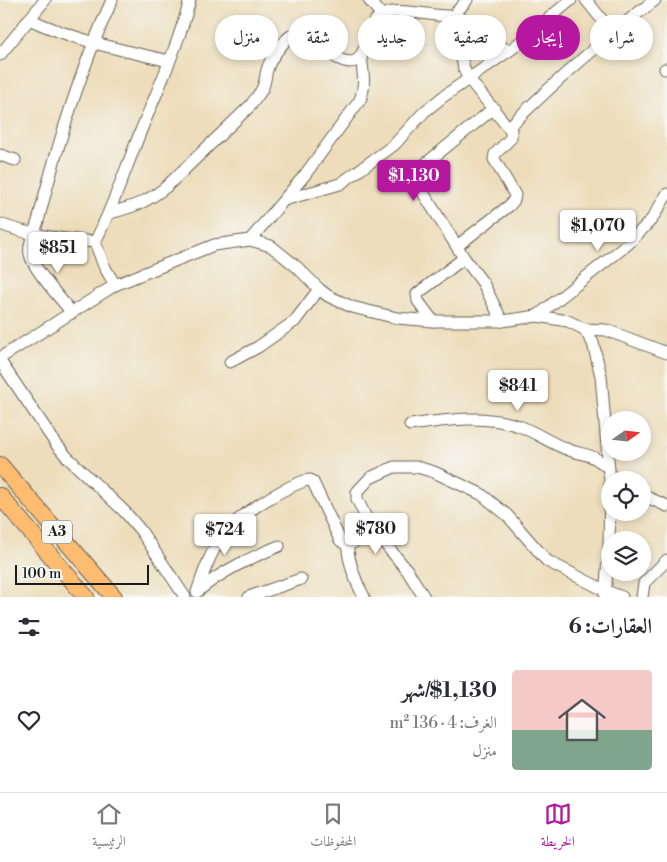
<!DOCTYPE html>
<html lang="ar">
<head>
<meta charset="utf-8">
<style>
  :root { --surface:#fff; --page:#f2f2f3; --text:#2b2b33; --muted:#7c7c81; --line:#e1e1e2; --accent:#b5179e }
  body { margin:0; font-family:"Libre Bodoni",Amiri,serif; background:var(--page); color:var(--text); direction:rtl; height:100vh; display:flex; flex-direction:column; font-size:19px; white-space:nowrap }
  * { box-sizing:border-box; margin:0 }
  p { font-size:16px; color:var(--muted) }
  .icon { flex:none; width:28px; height:28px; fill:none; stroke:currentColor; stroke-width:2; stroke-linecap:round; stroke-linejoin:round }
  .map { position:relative; height:597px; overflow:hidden; direction:ltr }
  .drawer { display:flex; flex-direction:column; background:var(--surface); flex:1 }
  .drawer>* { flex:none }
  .top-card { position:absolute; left:15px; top:15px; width:638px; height:45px; direction:rtl; display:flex; gap:10px }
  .needle { width:32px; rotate:75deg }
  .buttons { position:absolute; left:601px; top:411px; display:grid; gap:10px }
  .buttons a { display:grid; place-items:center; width:50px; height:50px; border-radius:50%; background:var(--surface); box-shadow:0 2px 8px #0003; font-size:25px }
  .scale { position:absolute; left:15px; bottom:12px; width:134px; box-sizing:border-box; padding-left:5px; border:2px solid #1c1c1c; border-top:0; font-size:14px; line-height:18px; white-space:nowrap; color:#1c1c1c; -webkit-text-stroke:4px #f6f6f2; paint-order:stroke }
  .price { position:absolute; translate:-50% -42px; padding:0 11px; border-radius:5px; background:#fff; color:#222; font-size:16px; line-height:32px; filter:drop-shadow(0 1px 2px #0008) }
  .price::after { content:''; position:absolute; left:50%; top:30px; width:15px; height:11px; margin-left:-8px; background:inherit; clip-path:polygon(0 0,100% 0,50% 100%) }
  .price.current { background:var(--accent); color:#fff }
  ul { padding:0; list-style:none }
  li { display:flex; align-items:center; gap:15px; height:125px; padding:0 15px }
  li+li { border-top:1px solid var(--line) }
  li span { display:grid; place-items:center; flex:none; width:140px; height:100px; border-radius:5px; color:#555 }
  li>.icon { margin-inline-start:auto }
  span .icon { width:60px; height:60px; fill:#fffc; stroke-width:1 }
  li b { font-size:21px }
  h2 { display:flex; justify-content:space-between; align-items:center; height:60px; padding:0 15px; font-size:21px }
  .chip { padding:0 18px; border-radius:22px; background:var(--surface); box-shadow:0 2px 8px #0003; font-size:18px; line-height:45px }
  .chip.current { background:var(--accent); color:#fff }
  .dock { display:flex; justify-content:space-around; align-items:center; height:70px; border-top:1px solid var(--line); background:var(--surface); font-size:14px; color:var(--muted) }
  .dock a { display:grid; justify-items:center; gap:2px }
  .dock .current { color:var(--accent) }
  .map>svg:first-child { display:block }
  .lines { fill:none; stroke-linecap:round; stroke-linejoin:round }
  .minor-casing { stroke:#656053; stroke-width:13 }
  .highway-casing { stroke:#656053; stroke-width:18 }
  .minor { stroke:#fff; stroke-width:11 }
  .highway { stroke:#febc70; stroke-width:16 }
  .labels { text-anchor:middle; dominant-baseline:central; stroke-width:5; stroke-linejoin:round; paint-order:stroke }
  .shield { fill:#f6f6f2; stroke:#5d5d5c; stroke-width:1 }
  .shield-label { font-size:14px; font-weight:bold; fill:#1c1c1c }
</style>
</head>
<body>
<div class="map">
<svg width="667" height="597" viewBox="0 0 667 597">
  <rect width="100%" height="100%" fill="#f6f6f2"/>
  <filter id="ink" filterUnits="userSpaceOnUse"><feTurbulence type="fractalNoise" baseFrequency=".02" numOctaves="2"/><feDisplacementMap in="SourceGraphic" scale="10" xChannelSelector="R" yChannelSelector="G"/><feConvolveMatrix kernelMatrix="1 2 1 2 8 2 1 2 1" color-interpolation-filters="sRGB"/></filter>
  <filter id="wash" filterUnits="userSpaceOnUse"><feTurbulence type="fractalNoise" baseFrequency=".0096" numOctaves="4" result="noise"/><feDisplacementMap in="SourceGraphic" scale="20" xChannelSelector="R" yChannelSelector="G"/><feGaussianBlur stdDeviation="1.12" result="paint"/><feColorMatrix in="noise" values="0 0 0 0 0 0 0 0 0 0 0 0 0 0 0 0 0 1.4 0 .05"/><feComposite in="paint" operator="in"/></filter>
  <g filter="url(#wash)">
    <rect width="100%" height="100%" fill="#edddba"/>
  </g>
  <g filter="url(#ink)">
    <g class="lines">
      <g class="minor-casing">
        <g id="minor">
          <polyline points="369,0 380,13"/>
          <polyline points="586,0 612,32"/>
          <polyline points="455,14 508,51"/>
          <polyline points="453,16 464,69 468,78 511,131 511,138 495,154 494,159 515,195 514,200 510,205 457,246"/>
          <path d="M29,19C74,40 121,50 169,61"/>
          <polyline points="0,55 45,0"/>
          <polyline points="665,69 667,69"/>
          <polyline points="494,108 419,169 416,178 417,183 464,258 483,283 502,321"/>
          <path d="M509,127C555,82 603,39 655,0"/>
          <polyline points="0,155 15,160"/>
          <polyline points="284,200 340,184 394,145 424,112 444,96 513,48 571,0"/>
          <path d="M110,213C133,207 147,202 166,187L251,105C254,100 259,95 262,89C266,82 265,74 268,67C271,57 280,47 287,39C305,20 333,69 355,61C364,57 370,33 373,24C386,0 430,18 453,16L467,0"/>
          <path d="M0,224C31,236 63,239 95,242"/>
          <path d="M250,240L304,176L360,100C366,85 363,72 361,56"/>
          <path d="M115,285L104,266L95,242C113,207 125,170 140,133C158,89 178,46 190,0"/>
          <path d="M72,313C62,300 32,268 30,254C28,244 35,231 38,221C57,146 80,70 112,0"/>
          <polyline points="537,316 628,244 652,219 667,194"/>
          <polyline points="433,321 418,301 417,294 464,258"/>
          <polyline points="584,329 606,330 667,353"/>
          <polyline points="0,358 115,285 214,245 250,240 271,246 297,267 319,289 328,296 352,307 397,318 433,321 502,321 537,316 568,321 584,329 593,343 601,376 610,482 609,545 605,597"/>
          <polyline points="0,361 56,444 67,457 125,512 141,531 185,597"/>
          <polyline points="230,362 258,347 295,321 319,289"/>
          <path d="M410,425C447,420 483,414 519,426C535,432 549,442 564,448C584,457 590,451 608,468"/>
          <polyline points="642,495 667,506"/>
          <path d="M347,544C349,564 354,579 364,597"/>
          <path d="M198,591C222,571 250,558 279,546"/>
          <path d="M197,592C203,575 209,555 220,540C235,516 278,491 304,481L310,480L313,482L340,540L344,543H353L370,526"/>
          <polyline points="249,597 301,579"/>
          <polyline points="424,597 407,570 370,526 357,499 357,492 370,478 394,467 417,467 434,472 481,494 507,515 547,561 606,591 622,597"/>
          <polyline points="642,597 644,583 667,560"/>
        </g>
      </g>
      <g class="highway-casing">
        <g id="highway">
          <polyline points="0,465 114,597"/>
          <polyline points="0,496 86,597"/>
        </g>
      </g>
      <use href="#minor" class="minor"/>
      <use href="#highway" class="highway"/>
    </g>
  </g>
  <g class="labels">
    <rect class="shield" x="42" y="520.5" width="30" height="23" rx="4"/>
    <g class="shield-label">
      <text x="57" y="532">A3</text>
    </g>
  </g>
</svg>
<div class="buttons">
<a><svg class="needle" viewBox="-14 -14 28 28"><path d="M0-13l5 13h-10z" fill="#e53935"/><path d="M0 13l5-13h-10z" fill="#7c7c81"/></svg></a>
<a><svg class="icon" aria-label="locate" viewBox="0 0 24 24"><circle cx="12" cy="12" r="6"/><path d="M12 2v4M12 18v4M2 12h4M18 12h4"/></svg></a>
<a><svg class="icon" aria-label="layers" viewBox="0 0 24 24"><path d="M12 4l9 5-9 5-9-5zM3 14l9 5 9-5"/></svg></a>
</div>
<div class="scale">100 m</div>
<b class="price current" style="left:414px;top:202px">$1,130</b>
<b class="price" style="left:598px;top:252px">$1,070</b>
<b class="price" style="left:58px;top:274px">$851</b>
<b class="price" style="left:518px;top:412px">$841</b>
<b class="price" style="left:376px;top:555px">$780</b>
<b class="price" style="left:225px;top:556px">$724</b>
<div class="top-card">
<a class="chip">شراء</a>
<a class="chip current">إيجار</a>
<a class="chip">تصفية</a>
<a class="chip">جديد</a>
<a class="chip">شقة</a>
<a class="chip">منزل</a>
</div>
</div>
<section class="drawer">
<h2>العقارات: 6<svg class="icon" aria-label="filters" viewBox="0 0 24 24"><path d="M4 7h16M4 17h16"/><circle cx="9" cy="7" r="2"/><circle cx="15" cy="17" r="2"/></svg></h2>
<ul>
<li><span style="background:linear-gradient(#f6c9c9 60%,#7fa58c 0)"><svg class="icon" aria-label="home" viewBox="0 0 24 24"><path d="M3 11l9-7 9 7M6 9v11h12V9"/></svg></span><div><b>$1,130/شهر</b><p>الغرف: 4 · 136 m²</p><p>منزل</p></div><svg class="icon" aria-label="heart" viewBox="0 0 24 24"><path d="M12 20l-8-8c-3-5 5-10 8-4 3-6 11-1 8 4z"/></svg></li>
</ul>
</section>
<nav class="dock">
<a class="current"><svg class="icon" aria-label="map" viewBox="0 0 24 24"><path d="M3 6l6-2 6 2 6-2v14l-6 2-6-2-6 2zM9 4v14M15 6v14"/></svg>الخريطة</a>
<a><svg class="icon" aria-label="saved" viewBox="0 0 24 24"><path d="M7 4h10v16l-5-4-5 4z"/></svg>المحفوظات</a>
<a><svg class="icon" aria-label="home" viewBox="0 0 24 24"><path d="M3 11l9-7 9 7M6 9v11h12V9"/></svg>الرئيسية</a>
</nav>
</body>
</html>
